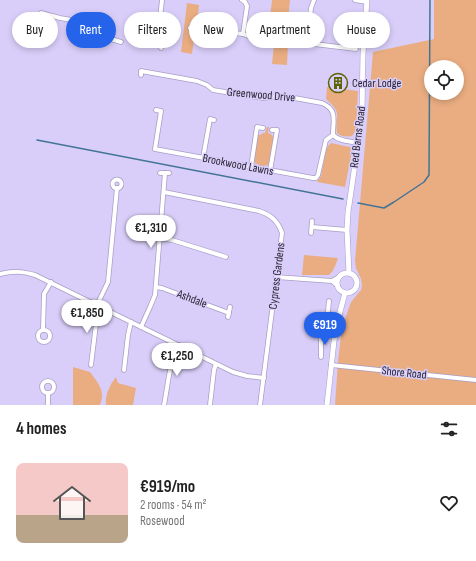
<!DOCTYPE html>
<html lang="en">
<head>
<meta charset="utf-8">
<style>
  :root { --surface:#fff; --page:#f2f2f2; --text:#222; --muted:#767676; --line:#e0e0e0; --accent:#2563eb }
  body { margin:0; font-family:"Sofia Sans Condensed",sans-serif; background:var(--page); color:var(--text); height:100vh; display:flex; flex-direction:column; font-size:15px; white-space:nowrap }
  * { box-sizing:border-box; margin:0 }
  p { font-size:13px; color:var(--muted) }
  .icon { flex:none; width:22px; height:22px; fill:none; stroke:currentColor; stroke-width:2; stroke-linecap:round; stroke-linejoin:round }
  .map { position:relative; height:405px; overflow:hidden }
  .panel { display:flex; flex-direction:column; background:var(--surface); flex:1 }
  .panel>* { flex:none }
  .banner { position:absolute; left:12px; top:12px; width:452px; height:36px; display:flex; gap:8px }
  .controls { position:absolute; left:424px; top:60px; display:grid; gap:8px }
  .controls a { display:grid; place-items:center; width:40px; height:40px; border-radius:50%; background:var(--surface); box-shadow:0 2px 6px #0003; font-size:20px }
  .price { position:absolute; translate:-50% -34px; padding:0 9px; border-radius:14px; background:#fff; color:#222; font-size:13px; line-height:26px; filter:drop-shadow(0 1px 2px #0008) }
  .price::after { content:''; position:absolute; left:50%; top:24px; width:12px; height:9px; margin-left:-6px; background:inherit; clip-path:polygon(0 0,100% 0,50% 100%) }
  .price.active { background:var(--accent); color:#fff }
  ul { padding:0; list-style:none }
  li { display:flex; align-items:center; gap:12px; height:100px; padding:0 16px }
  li+li { border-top:1px solid var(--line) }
  li span { display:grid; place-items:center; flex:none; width:112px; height:80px; border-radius:8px; color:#555 }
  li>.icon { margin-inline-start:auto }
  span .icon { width:48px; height:48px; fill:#fffc; stroke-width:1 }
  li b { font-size:17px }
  h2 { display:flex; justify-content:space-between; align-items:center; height:48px; padding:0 16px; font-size:17px }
  .chip { padding:0 14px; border-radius:18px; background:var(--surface); box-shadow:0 2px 6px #0003; font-size:14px; line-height:36px }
  .chip.active { background:var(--accent); color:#fff }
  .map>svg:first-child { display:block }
  .green { fill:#eaad81; fill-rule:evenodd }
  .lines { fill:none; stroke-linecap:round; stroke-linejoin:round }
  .stream { stroke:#427496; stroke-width:1.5 }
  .minor-casing { stroke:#a89ec6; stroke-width:5.5 }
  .tertiary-casing { stroke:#a89ec6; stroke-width:6 }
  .minor { stroke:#fff; stroke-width:4 }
  .tertiary { stroke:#fff; stroke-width:5 }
  .labels { text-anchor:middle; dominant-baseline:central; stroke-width:3; stroke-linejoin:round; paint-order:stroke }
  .poi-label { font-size:12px; fill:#272332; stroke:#d9cef9; text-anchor:start }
  .street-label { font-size:12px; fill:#272332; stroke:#d9cef9 }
</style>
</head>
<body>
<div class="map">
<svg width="476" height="405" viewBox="0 0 476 405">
  <rect width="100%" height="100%" fill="#d9cef9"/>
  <g class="green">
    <polygon points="272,0 290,0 286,39 288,43 287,65 272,64 275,36 268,35"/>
    <path d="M434,0H476V405H335L338,361L342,328L351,302L361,290L362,286L361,279L356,268L355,261L373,52L434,39ZM431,67H457V93H431Z"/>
    <polygon points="187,3 199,5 197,23 191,23 190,32 195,33 192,54 181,52"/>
    <path d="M327,87L358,91L356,130L352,136C347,137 341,137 337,133C335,114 343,114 326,99Z"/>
    <polygon points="267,127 269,127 268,133 271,134 273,137 274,137 269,162 268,165 262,166 255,163 254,160 258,135 260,135 263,133 265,133"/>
    <polygon points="331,143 350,147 352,151 345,187 317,182 321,176 326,149 328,146"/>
    <path d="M304,255L338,258C336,264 334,271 329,275H302Z"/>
    <path d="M73,367L90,372C98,383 106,391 100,405H73Z"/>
    <path d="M116,377L118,383L136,388L133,405H106C105,395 109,386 116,377Z"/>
  </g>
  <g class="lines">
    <g class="stream">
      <polyline points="37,140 343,199"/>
      <polyline points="358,203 384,208 394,202 424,182 429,175 430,0"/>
    </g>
    <g class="minor-casing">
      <g id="minor">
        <polyline points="242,0 245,2 247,6 243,34"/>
        <polyline points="355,0 367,2"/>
        <polyline points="41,13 60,18 89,23 91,33 121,42"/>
        <polyline points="140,25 163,27 161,48"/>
        <polyline points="159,27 162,0"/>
        <polyline points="190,28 243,34 251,37 273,40"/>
        <polyline points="192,34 193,23"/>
        <polyline points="289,41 356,49"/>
        <polyline points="307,43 311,8 314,0"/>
        <path d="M141,75V71L197,81L207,85L213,90L219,91L263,98L281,96L289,97L322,103C338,110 333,120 333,135C340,142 350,141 358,143"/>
        <polyline points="156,110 161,111 155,149 313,178 316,178 318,175 326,140 333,135"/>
        <polyline points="203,158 210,119 214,120"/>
        <polyline points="251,167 257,127 263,128"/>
        <polyline points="270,171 277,130 272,130"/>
        <polyline points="160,173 169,173"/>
        <circle cx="117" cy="184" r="4.5"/>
        <path d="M164,192L259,211C271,215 278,221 282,233L260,405"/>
        <polyline points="312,227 347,230"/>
        <polyline points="311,233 312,221"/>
        <polyline points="160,238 172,240 226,257"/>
        <path d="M0,274C14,271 22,271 35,275L233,372L247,376L264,378"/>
        <polyline points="276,277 332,281 339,277"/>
        <polyline points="332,281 338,286"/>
        <polyline points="156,287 162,288 229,313"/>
        <polyline points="97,305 108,282 117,188"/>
        <polyline points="228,317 230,307"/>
        <polyline points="141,327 150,307 155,295 165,173"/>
        <polyline points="43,330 44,294 51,282"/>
        <circle cx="44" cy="336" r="6"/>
        <polyline points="321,333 335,334"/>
        <polyline points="321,357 321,333 323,322 328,311 329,301"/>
        <polyline points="91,365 97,316 100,307"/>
        <polyline points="331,365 476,380"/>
        <polyline points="124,370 128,335 131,322"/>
        <circle cx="48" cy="387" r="6"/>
        <polyline points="48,405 48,393"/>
        <path d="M164,405C168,385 169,363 179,345"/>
        <polyline points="210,405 214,370 216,364"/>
      </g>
    </g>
    <g class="tertiary-casing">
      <g id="tertiary">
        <polyline points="349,273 347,230 348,212 352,185 358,143 362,111 363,54 367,0"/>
        <circle cx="347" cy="283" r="10"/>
        <polyline points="327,405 334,341 337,323 345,293"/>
      </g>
    </g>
    <use href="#minor" class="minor"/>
    <use href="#tertiary" class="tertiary"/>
  </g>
  <defs>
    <g id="building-ring" transform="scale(1)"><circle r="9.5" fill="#d9cef9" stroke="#5a6403" stroke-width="1.5"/><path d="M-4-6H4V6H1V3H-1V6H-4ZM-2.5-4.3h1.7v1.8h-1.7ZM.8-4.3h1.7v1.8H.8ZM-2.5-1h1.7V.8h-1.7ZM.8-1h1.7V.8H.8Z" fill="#5a6403"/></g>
  </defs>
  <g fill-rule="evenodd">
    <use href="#building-ring" x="338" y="83"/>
  </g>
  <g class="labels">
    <g class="poi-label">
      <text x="352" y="83">Cedar Lodge</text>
    </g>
    <g class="street-label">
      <text transform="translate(261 95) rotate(5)">Greenwood Drive</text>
      <text transform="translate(358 137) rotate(-83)">Red Barns Road</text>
      <text transform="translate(238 165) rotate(11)">Brookwood Lawns</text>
      <text transform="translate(277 276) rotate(-83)">Cypress Gardens</text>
      <text transform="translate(192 299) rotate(21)">Ashdale</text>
      <text transform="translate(404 373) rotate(6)">Shore Road</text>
    </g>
  </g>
</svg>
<div class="controls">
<a><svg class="icon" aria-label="locate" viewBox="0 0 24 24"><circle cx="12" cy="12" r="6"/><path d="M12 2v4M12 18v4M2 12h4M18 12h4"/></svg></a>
</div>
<b class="price" style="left:151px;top:249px">€1,310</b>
<b class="price" style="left:87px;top:334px">€1,850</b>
<b class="price active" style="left:325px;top:346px">€919</b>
<b class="price" style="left:177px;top:377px">€1,250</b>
<div class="banner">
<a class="chip">Buy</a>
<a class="chip active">Rent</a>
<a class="chip">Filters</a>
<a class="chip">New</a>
<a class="chip">Apartment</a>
<a class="chip">House</a>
</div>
</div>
<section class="panel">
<h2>4 homes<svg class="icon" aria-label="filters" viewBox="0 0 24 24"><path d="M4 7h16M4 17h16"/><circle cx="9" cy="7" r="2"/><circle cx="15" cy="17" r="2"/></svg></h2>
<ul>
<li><span style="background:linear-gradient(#f6c9c9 65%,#b9a48a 0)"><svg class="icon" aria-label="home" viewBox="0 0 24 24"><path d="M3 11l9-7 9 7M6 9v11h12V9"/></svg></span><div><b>€919/mo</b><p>2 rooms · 54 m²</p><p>Rosewood</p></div><svg class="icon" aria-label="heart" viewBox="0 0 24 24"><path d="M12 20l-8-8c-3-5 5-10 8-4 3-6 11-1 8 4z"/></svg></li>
</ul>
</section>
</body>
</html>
